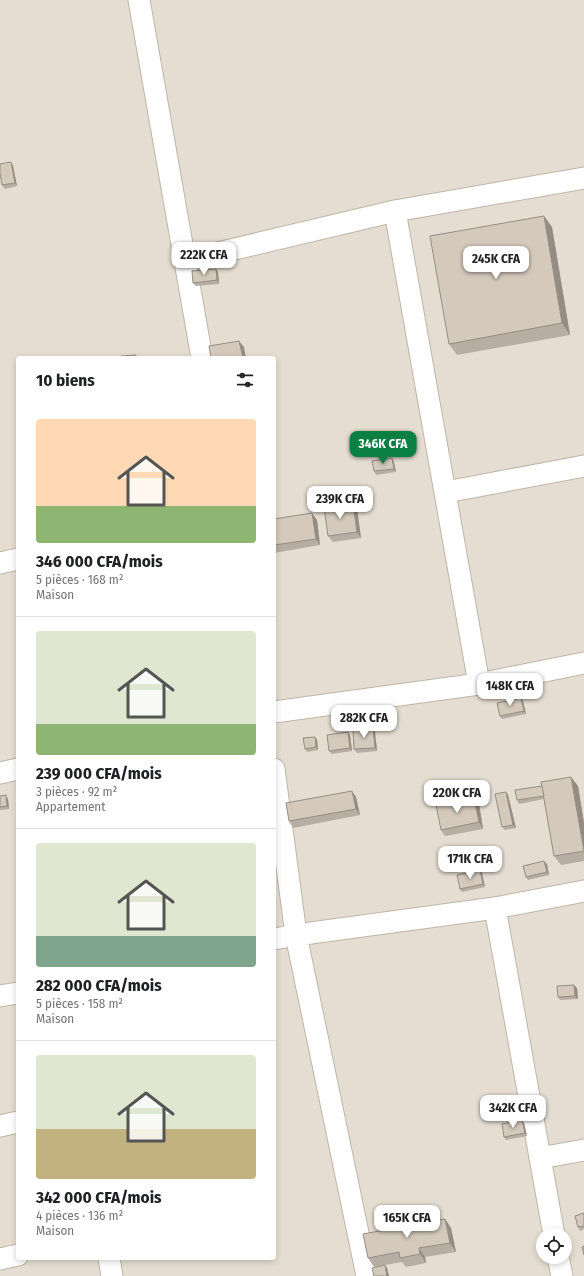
<!DOCTYPE html>
<html lang="fr">
<head>
<meta charset="utf-8">
<style>
  :root { --surface:#fff; --page:#f2f2f2; --text:#202124; --muted:#757577; --line:#e0e0e0; --accent:#0b8043 }
  body { margin:0; font-family:"Fira Sans Condensed",sans-serif; background:var(--page); color:var(--text); height:100vh; display:flex; flex-direction:column; font-size:15px; white-space:nowrap }
  * { box-sizing:border-box; margin:0 }
  p { font-size:13px; color:var(--muted) }
  .icon { flex:none; width:22px; height:22px; fill:none; stroke:currentColor; stroke-width:2; stroke-linecap:round; stroke-linejoin:round }
  .map { position:relative; flex:1; overflow:hidden }
  .drawer { position:absolute; left:16px; top:356px; width:260px; height:904px; display:flex; flex-direction:column; background:var(--surface); border-radius:4px; box-shadow:0 2px 6px #0003 }
  .drawer>* { flex:none }
  .buttons { position:absolute; left:536px; top:1228px; display:grid; gap:8px }
  .buttons a { display:grid; place-items:center; width:36px; height:36px; border-radius:50%; background:var(--surface); box-shadow:0 2px 6px #0003; font-size:20px }
  .price { position:absolute; translate:-50% -34px; padding:0 9px; border-radius:8px; background:#fff; color:#222; font-size:13px; line-height:26px; filter:drop-shadow(0 1px 2px #0008) }
  .price::after { content:''; position:absolute; left:50%; top:24px; width:12px; height:9px; margin-left:-6px; background:inherit; clip-path:polygon(0 0,100% 0,50% 100%) }
  .price.on { background:var(--accent); color:#fff }
  ul { padding:0; list-style:none }
  li { display:grid; align-content:center; gap:8px; height:212px; padding:0 20px }
  li+li { border-top:1px solid var(--line) }
  li span { display:grid; place-items:center; height:124px; border-radius:4px; color:#555 }
  li>.icon { margin-inline-start:auto }
  span .icon { width:72px; height:72px; fill:#fffc; stroke-width:1 }
  li b { font-size:17px }
  h2 { display:flex; justify-content:space-between; align-items:center; height:48px; padding:0 20px; font-size:17px }
  .map>svg:first-child { display:block }
  .residential { fill:#e5ddd1; fill-rule:evenodd }
  .lines { fill:none; stroke-linecap:round; stroke-linejoin:round }
  .street-casing { stroke:#bfb5a9; stroke-width:23 }
  .street { stroke:#fff; stroke-width:21 }
  .wall { fill:#b7ada2 }
  .shaded-wall { fill:#958d84 }
  .building { fill:#d5c9bc; stroke:#958d84 }
</style>
</head>
<body>
<div class="map">
<svg width="584" height="1276" viewBox="0 0 584 1276">
  <rect width="100%" height="100%" fill="#f1ebe3"/>
  <path class="residential" d="M0,0H584V1276H0ZM18,358H274V1258H18ZM543,1235H565V1257H543Z"/>
  <g class="lines">
    <g class="street-casing">
      <g id="street">
        <polyline points="139,0 202,358"/>
        <polyline points="395,211 479,684"/>
        <polyline points="184,261 395,211 584,178"/>
        <polyline points="446,492 584,466"/>
        <polyline points="0,563 18,559"/>
        <polyline points="274,712 479,684 584,663"/>
        <polyline points="274,769 296,935 367,1276"/>
        <polyline points="0,773 18,769"/>
        <polyline points="495,908 554,1235"/>
        <polyline points="274,939 296,935 495,908 584,891"/>
        <polyline points="0,996 18,993"/>
        <polyline points="0,1126 18,1122"/>
        <polyline points="540,1158 584,1150"/>
        <polyline points="558,1257 562,1276"/>
        <polyline points="109,1258 112,1276"/>
        <polyline points="0,1259 18,1255"/>
      </g>
    </g>
    <use href="#street" class="street"/>
  </g>
  <g class="wall">
    <polygon points="11,162 13,166 17,186 5,189 2,185"/>
    <polygon points="552,227 570,335 457,355 449,344"/>
    <polygon points="216,269 218,272 219,284 196,286 193,283"/>
    <polygon points="392,458 394,462 396,472 376,475 374,471"/>
    <polygon points="353,503 357,509 361,538 333,542 328,536"/>
    <polygon points="274,519 317,520 320,545 274,553"/>
    <polygon points="521,698 523,701 526,714 502,719 500,716"/>
    <polygon points="373,728 375,732 377,751 357,753 354,749"/>
    <polygon points="348,732 350,735 352,751 332,754 329,751"/>
    <polygon points="315,737 317,740 318,750 307,752 305,749"/>
    <polygon points="578,786 584,823 584,861 561,865 554,856 544,799 519,804 517,800"/>
    <polygon points="506,792 508,795 516,828 505,830 502,827"/>
    <polygon points="0,796 8,799 9,809 0,810"/>
    <polygon points="356,797 360,815 293,828 289,821"/>
    <polygon points="474,798 479,804 483,829 445,836 441,830"/>
    <polygon points="547,864 549,875 528,880 526,877"/>
    <polygon points="482,873 485,887 462,892 460,889"/>
    <polygon points="577,988 578,999 560,1000 558,997"/>
    <polygon points="524,1123 527,1136 506,1140 504,1137"/>
    <polygon points="584,1213 584,1229 580,1231 578,1227"/>
    <polygon points="445,1219 451,1228 456,1252 425,1257 426,1263 406,1267 402,1262 385,1265 387,1268 389,1276 374,1276 385,1265 374,1267 368,1258"/>
  </g>
  <g class="shaded-wall">
    <polygon points="11,162 13,166 17,186 15,183"/>
    <polygon points="544,216 552,227 570,335 562,323"/>
    <polygon points="216,269 218,272 219,284 217,280"/>
    <polygon points="239,341 244,347 246,358 243,358"/>
    <polygon points="392,458 394,462 396,472 394,469"/>
    <polygon points="353,503 357,509 361,538 357,532"/>
    <polygon points="312,513 317,520 320,545 316,539"/>
    <polygon points="521,698 523,701 526,714 524,711"/>
    <polygon points="373,728 375,732 377,751 375,748"/>
    <polygon points="348,732 350,735 352,751 350,748"/>
    <polygon points="315,737 317,740 318,750 316,747"/>
    <polygon points="571,777 578,786 584,823 584,851"/>
    <polygon points="352,791 356,797 360,815 356,809"/>
    <polygon points="506,792 508,795 516,828 513,825"/>
    <polygon points="6,795 8,799 9,809 7,806"/>
    <polygon points="474,798 479,804 483,829 479,822"/>
    <polygon points="544,861 547,864 549,875 547,872"/>
    <polygon points="480,870 482,873 485,887 483,884"/>
    <polygon points="574,985 577,988 578,999 575,996"/>
    <polygon points="522,1120 524,1123 527,1136 525,1133"/>
    <polygon points="445,1219 451,1228 456,1252 450,1243"/>
    <polygon points="419,1248 425,1257 426,1263 420,1254"/>
    <polygon points="385,1265 387,1268 389,1276 387,1276"/>
  </g>
  <g class="building">
    <polygon points="11,162 15,183 2,185 0,173 0,164"/>
    <polygon points="544,216 562,323 449,344 430,236"/>
    <polygon points="216,269 217,280 193,283 192,271"/>
    <polygon points="239,341 243,358 211,358 209,346"/>
    <polygon points="136,355 136,358 122,358 121,356"/>
    <polygon points="392,458 394,469 374,471 372,461"/>
    <polygon points="353,503 357,532 328,536 324,507"/>
    <polygon points="312,513 316,539 274,545 274,519"/>
    <polygon points="521,698 524,711 500,716 497,703"/>
    <polygon points="373,728 375,748 354,749 353,730"/>
    <polygon points="348,732 350,748 329,751 327,735"/>
    <polygon points="315,737 316,747 305,749 303,738"/>
    <polygon points="571,777 584,851 554,856 541,782"/>
    <polygon points="542,786 544,796 517,800 515,790"/>
    <polygon points="352,791 356,809 289,821 286,803"/>
    <polygon points="506,792 513,825 502,827 495,794"/>
    <polygon points="6,795 7,806 0,807 0,796"/>
    <polygon points="474,798 479,822 441,830 436,805"/>
    <polygon points="544,861 547,872 526,877 523,866"/>
    <polygon points="480,870 483,884 460,889 457,875"/>
    <polygon points="574,985 575,996 558,997 557,986"/>
    <polygon points="522,1120 525,1133 504,1137 502,1124"/>
    <polygon points="584,1213 584,1226 578,1227 575,1216"/>
    <polygon points="445,1219 450,1243 419,1248 420,1254 400,1258 399,1252 368,1258 363,1234"/>
    <polygon points="584,1246 584,1255 582,1247"/>
    <polygon points="385,1265 387,1276 374,1276 372,1268"/>
  </g>
</svg>
<div class="buttons">
<a><svg class="icon" aria-label="locate" viewBox="0 0 24 24"><circle cx="12" cy="12" r="6"/><path d="M12 2v4M12 18v4M2 12h4M18 12h4"/></svg></a>
</div>
<b class="price" style="left:204px;top:276px">222K CFA</b>
<b class="price" style="left:496px;top:280px">245K CFA</b>
<b class="price on" style="left:383px;top:465px">346K CFA</b>
<b class="price" style="left:340px;top:520px">239K CFA</b>
<b class="price" style="left:510px;top:707px">148K CFA</b>
<b class="price" style="left:364px;top:739px">282K CFA</b>
<b class="price" style="left:457px;top:814px">220K CFA</b>
<b class="price" style="left:470px;top:880px">171K CFA</b>
<b class="price" style="left:513px;top:1129px">342K CFA</b>
<b class="price" style="left:407px;top:1239px">165K CFA</b>
<section class="drawer">
<h2>10 biens<svg class="icon" aria-label="filters" viewBox="0 0 24 24"><path d="M4 7h16M4 17h16"/><circle cx="9" cy="7" r="2"/><circle cx="15" cy="17" r="2"/></svg></h2>
<ul>
<li><span style="background:linear-gradient(#ffd9b3 70%,#8fb573 0)"><svg class="icon" aria-label="home" viewBox="0 0 24 24"><path d="M3 11l9-7 9 7M6 9v11h12V9"/></svg></span><div><b>346 000 CFA/mois</b><p>5 pièces · 168 m²</p><p>Maison</p></div></li>
<li><span style="background:linear-gradient(#dfe7d0 75%,#8fb573 0)"><svg class="icon" aria-label="home" viewBox="0 0 24 24"><path d="M3 11l9-7 9 7M6 9v11h12V9"/></svg></span><div><b>239 000 CFA/mois</b><p>3 pièces · 92 m²</p><p>Appartement</p></div></li>
<li><span style="background:linear-gradient(#dfe7d0 75%,#7fa58c 0)"><svg class="icon" aria-label="home" viewBox="0 0 24 24"><path d="M3 11l9-7 9 7M6 9v11h12V9"/></svg></span><div><b>282 000 CFA/mois</b><p>5 pièces · 158 m²</p><p>Maison</p></div></li>
<li><span style="background:linear-gradient(#dfe7d0 60%,#c2b280 0)"><svg class="icon" aria-label="home" viewBox="0 0 24 24"><path d="M3 11l9-7 9 7M6 9v11h12V9"/></svg></span><div><b>342 000 CFA/mois</b><p>4 pièces · 136 m²</p><p>Maison</p></div></li>
</ul>
</section>
</div>
</body>
</html>
